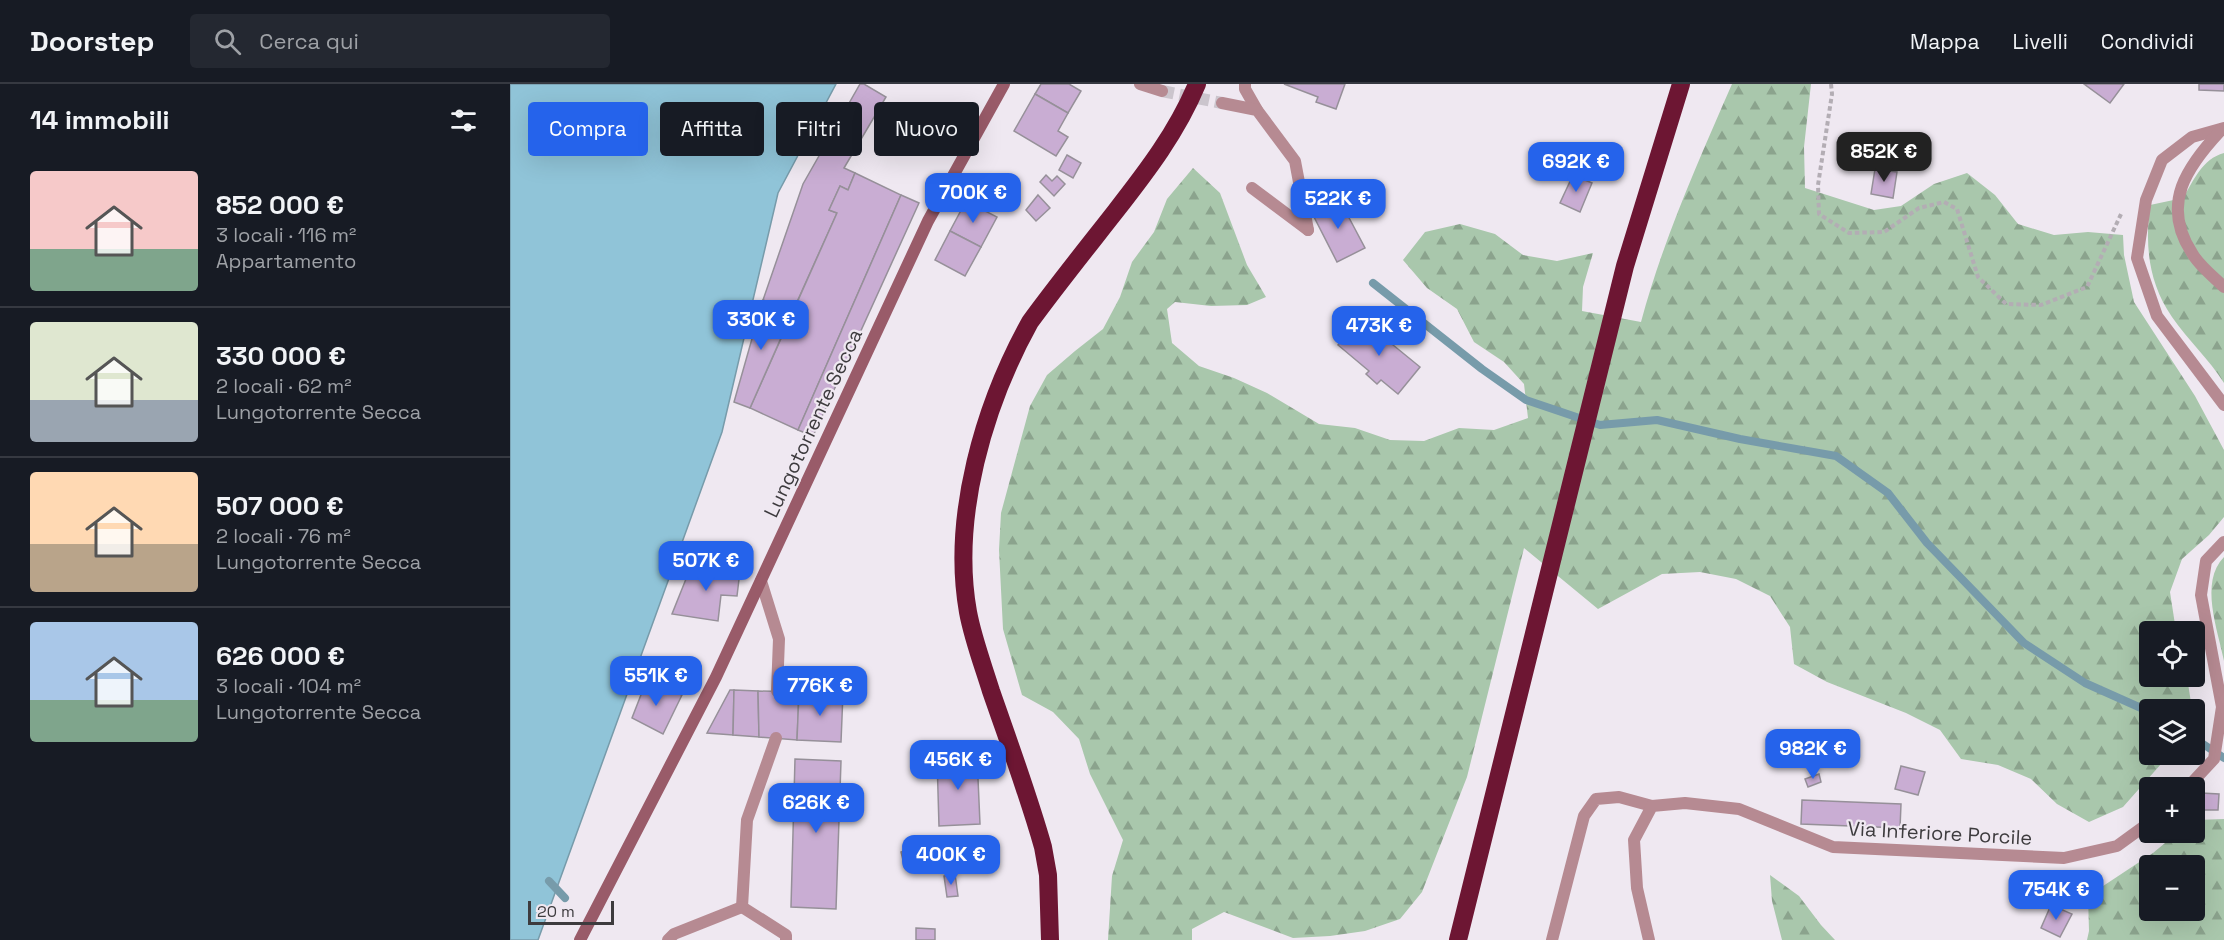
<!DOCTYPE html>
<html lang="it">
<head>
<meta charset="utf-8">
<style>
  :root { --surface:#171b24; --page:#242831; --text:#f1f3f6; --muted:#9ea1a6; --line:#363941; --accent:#2563eb }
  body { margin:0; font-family:"Space Grotesk",sans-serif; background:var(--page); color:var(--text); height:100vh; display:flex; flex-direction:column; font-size:22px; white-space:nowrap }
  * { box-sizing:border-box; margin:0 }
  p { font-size:20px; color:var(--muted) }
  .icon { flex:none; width:33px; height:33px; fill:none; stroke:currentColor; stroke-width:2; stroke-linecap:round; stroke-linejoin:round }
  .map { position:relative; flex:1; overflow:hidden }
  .sheet { display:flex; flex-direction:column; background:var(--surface); width:510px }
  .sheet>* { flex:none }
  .top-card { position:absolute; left:18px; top:18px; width:570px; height:54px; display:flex; gap:12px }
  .tools { position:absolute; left:1629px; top:537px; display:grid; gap:12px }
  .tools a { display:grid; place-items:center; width:66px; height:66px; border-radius:6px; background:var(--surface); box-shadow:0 6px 24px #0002; font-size:30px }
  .scale { position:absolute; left:18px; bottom:15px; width:86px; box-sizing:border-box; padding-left:6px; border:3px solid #3d3b3e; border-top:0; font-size:16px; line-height:21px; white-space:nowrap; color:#3d3b3e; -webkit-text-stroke:4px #efe8f1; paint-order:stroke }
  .price { position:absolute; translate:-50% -51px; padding:0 14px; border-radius:12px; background:var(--accent); color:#fff; font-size:20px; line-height:39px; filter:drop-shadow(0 2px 3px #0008) }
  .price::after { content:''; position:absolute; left:50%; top:36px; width:18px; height:14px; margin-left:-9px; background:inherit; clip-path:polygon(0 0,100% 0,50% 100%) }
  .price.current { background:#222; color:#fff }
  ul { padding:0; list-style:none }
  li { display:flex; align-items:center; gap:18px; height:150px; padding:0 30px }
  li+li { border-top:2px solid var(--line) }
  li span { display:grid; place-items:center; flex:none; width:168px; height:120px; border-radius:6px; color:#555 }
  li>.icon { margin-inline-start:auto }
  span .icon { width:72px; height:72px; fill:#fffc; stroke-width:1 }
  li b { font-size:26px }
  h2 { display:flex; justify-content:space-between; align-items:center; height:72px; padding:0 30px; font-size:26px }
  .tag { padding:0 21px; border-radius:6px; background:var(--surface); box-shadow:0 6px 24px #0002; font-size:21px; line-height:54px }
  .tag.current { background:var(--accent); color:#fff }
  header { display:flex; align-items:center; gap:36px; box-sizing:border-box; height:84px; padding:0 30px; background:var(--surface); border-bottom:2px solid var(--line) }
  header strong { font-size:28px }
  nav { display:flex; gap:33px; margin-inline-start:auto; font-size:21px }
  .search { width:420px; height:54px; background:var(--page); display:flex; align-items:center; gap:15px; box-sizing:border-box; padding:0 21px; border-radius:6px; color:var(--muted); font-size:22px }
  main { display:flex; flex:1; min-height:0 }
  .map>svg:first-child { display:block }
  .forest { fill:url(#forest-firs); fill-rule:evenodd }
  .water { fill:#90c4d8; stroke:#779baa; stroke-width:1.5 }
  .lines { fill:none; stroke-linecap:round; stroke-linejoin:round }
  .stream { stroke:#779baa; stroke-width:8 }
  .building { fill:#c9add3; stroke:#969099; stroke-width:1.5 }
  .street-tunnel { stroke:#cbc5cd; stroke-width:12; stroke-dasharray:12 6; stroke-linecap:butt }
  .path { stroke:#b3adb4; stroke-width:4; stroke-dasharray:4.5 3; stroke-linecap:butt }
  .lane { stroke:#b68a92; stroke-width:12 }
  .street { stroke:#b68a92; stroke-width:12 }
  .secondary { stroke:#995b69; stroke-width:12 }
  .highway { stroke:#6d1633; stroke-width:18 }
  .labels { text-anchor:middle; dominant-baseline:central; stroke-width:4.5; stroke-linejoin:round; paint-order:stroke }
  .street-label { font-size:20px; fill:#3d3b3e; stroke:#efe8f1 }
</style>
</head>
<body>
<header>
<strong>Doorstep</strong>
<div class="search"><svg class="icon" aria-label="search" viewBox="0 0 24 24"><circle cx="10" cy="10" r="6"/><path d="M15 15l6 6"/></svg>Cerca qui</div>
<nav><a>Mappa</a><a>Livelli</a><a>Condividi</a></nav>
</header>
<main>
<section class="sheet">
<h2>14 immobili<svg class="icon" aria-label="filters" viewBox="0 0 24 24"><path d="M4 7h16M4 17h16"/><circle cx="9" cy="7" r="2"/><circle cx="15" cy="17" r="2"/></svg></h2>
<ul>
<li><span style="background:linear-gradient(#f6c9c9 65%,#7fa58c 0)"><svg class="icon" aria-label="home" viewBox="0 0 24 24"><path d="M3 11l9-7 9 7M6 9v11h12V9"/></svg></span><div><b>852 000 €</b><p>3 locali · 116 m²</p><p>Appartamento</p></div></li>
<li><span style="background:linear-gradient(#dfe7d0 65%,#9aa5b1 0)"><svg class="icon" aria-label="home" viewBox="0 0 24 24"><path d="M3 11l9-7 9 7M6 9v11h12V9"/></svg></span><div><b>330 000 €</b><p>2 locali · 62 m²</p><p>Lungotorrente Secca</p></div></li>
<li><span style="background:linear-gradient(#ffd9b3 60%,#b9a48a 0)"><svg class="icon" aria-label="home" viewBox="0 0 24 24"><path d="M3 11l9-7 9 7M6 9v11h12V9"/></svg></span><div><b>507 000 €</b><p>2 locali · 76 m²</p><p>Lungotorrente Secca</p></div></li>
<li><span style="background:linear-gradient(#a9c7e8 65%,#7fa58c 0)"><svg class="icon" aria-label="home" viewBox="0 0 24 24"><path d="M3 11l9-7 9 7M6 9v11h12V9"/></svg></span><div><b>626 000 €</b><p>3 locali · 104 m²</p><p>Lungotorrente Secca</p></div></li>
</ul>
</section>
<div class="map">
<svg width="1714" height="856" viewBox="0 0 1714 856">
  <defs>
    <pattern id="forest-firs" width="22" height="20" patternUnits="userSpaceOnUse" patternTransform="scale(1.5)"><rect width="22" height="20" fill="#a9c7ac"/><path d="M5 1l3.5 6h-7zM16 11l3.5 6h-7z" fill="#8ba38d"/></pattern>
  </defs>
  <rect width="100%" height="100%" fill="#efe8f1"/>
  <g class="forest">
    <path d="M1222,0H1301L1294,63L1295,104L1364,126L1391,122L1424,100L1457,89L1485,111L1508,140L1544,151L1578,148L1613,151L1614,171L1624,218L1685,312L1714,366V433L1699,451L1672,475L1660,508L1666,547L1640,548V592L1677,593L1682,625L1640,626V670L1659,671L1613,723L1579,738L1547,720L1521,695L1488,681L1451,675L1430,646L1396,629L1317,598L1284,580L1280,543L1260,512L1226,495L1190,488L1152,490L1088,525L1014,464L957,693L912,808L890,835L855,847L820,852L783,854L714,828L682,845V856H598L602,792L613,756L580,690L569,655L543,628L512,611L493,545L489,466L491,429L520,322L537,291L565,267L593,245L610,213L622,178L644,148L657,115L683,84L710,109L737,181L756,213L737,221L701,222L665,218L657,225L662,259L689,282L724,294L757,309L809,340L845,344L880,356L914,357L949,344L984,346L1018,334L1014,300L994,278L964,258L947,225L917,204L893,176L915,148L950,140L985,150L1013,171L1047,177L1083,169L1073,203L1072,227L1131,238C1153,156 1188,78 1222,0Z"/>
    <path d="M1714,69V299C1699,275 1678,256 1662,233C1638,198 1635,161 1640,121L1673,114C1684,96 1692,75 1714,69Z"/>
    <path d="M1714,473V577C1708,546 1689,498 1714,473Z"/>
    <path d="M1714,735V856H1577L1579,847L1578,812L1643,769L1667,749L1684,748L1685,736ZM1640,782H1684V826H1640Z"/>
    <polygon points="1260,791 1289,812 1311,841 1325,856 1272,856 1262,817"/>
  </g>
  <polygon class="water" points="0,0 326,0 268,109 212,348 28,856 0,856"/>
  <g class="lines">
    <g class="stream">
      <polyline points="863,199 972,285 1016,316 1090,341 1147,336 1230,355 1326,372 1378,409 1417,459 1514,559 1575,599 1640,628"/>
      <polyline points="1684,654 1714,674"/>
      <polyline points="39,797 55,814"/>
    </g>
  </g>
  <g class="building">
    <polygon points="350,0 354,0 376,13 334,84 345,89 338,106 330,102 319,126 327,129 282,229 253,216 293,100"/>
    <polygon points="531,0 559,0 571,7 558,29 525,10"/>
    <polygon points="774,0 835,0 826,25 806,18 808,13"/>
    <polygon points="1574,0 1614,0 1600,19"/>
    <polygon points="1689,0 1714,0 1714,7 1689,6"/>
    <polygon points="525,10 558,29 548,47 558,53 546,72 504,47"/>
    <polygon points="557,71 571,79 563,94 549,86"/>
    <polygon points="1365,85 1387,88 1383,114 1361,110"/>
    <polygon points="345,89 391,111 288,346 240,324 327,129 319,126 330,102 338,106"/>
    <polygon points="536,91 542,97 547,92 555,100 544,112 530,98"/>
    <polygon points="1063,91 1082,99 1070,128 1050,119"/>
    <polygon points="391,111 409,119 303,352 288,346"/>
    <polygon points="528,111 540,124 526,137 516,126"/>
    <polygon points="828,113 855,164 827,178 801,127"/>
    <polygon points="456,117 487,133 471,163 440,147"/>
    <polygon points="440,147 471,163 455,192 425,176"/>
    <polygon points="253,216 282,229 240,324 224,318"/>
    <polygon points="850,234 910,283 888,310 871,296 867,300 856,290 859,287 828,261"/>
    <polygon points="182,480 230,487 227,512 211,511 208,537 162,530"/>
    <polygon points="136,598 172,611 153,650 122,634"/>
    <polygon points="220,606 224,606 223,651 197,649"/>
    <polygon points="224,606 248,607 249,653 223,651"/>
    <polygon points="248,607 289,608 287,656 249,653"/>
    <polygon points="289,608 333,609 331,658 287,656"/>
    <polygon points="467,672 470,740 429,742 427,674"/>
    <polygon points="285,675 331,677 326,825 281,823"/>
    <polygon points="1391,682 1415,688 1408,711 1385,705"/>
    <polygon points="1309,690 1311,698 1298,703 1295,695"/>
    <polygon points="1691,709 1709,710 1708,726 1689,726"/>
    <polygon points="1292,716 1391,720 1390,744 1291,740"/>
    <polygon points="409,763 414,778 395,784 391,768"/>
    <polygon points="445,790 448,812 437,813 434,792"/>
    <polygon points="1541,821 1562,830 1550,853 1531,844"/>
    <polygon points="406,844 425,845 425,856 406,856"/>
  </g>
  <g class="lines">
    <polyline class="street-tunnel" points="652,7 712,19"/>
    <polyline class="path" points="1321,0 1322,10 1308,101 1309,130 1339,149 1374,148 1409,124 1434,118 1447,125 1468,193 1496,220 1531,221 1577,203 1612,128"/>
    <g class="lane">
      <polyline points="251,497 269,555 267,607"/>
      <polyline points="266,654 237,736 232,823 276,851 276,856"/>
      <polyline points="158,856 164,850 232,823"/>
      <polyline points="1042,856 1074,732 1086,715 1109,713 1142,722"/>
    </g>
    <g class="street">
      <polyline points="630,0 652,7"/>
      <polyline points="735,0 735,5 747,26"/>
      <polyline points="712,19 747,26 785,77 798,146"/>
      <polyline points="1714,44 1682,53 1652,76 1636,116 1627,174 1647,232 1714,321"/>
      <path d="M1712,45C1677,82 1650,120 1682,169C1689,182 1704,193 1714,203"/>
      <polyline points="742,104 798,146"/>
      <polyline points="1677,704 1704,675 1712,623 1691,511 1696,477 1714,458"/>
      <polyline points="1139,856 1127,804 1124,756 1142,722 1175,719 1229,725 1323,763 1554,774 1607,762 1640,738"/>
    </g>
    <polyline class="secondary" points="70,856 206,593 418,137 494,0"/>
    <g class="highway">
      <path d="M540,856L538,791L533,763C518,710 499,659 481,607C473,581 463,555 458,528C441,433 474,321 520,238C547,201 576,165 605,128C637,87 667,48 687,0"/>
      <polyline points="948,856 1115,182 1171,0"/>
    </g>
  </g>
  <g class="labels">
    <g class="street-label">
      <text transform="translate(303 339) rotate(-65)">Lungotorrente Secca</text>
      <text transform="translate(1430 749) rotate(3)">Via Inferiore Porcile</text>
    </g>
  </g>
</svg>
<div class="tools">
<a><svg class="icon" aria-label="locate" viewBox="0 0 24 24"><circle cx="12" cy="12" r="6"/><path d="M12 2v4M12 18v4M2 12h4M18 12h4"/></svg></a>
<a><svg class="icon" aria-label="layers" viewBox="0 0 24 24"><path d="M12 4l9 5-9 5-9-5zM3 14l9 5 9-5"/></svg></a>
<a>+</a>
<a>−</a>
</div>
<div class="scale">20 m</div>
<b class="price current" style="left:1374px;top:99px">852K €</b>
<b class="price" style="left:1066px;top:109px">692K €</b>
<b class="price" style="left:463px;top:140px">700K €</b>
<b class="price" style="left:828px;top:146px">522K €</b>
<b class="price" style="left:251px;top:267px">330K €</b>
<b class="price" style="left:869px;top:273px">473K €</b>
<b class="price" style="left:196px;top:508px">507K €</b>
<b class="price" style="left:146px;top:623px">551K €</b>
<b class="price" style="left:310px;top:633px">776K €</b>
<b class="price" style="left:1303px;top:696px">982K €</b>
<b class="price" style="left:448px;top:707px">456K €</b>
<b class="price" style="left:306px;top:750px">626K €</b>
<b class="price" style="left:441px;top:802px">400K €</b>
<b class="price" style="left:1546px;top:837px">754K €</b>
<div class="top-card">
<a class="tag current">Compra</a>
<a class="tag">Affitta</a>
<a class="tag">Filtri</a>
<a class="tag">Nuovo</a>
</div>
</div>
</main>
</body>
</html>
